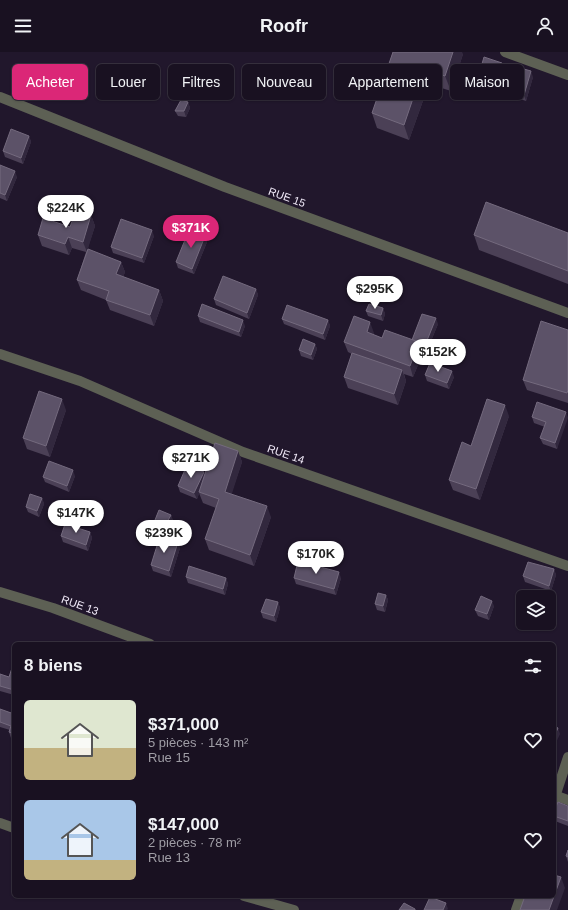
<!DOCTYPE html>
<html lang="fr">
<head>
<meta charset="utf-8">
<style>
  :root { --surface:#191121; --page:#261f2e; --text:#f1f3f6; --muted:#9f9da5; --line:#37313f; --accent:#db2777 }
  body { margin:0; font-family:Arial,sans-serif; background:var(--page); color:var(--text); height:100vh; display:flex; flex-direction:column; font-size:15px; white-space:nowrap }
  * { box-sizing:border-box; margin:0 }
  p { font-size:13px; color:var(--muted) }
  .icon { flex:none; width:22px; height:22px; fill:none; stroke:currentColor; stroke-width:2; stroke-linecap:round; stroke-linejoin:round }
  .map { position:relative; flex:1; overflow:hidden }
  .details { position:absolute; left:12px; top:590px; width:544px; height:256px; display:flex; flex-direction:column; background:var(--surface); border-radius:6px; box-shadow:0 1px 3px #0004,0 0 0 1px var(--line) }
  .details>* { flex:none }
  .banner { position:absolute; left:12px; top:12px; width:544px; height:36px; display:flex; gap:8px }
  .controls { position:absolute; left:516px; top:538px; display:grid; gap:8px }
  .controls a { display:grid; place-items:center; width:40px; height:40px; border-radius:6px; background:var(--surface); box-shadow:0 1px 3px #0004,0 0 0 1px var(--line); font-size:20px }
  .price { position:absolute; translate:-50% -34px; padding:0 9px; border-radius:14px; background:#fff; color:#222; font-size:13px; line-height:26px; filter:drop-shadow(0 1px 2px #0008) }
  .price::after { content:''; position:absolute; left:50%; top:24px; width:12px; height:9px; margin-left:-6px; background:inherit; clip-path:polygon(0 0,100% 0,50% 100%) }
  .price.active { background:var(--accent); color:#fff }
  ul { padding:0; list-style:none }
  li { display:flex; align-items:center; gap:12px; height:100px; padding:0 12px }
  li span { display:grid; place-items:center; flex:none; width:112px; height:80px; border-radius:6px; color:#555 }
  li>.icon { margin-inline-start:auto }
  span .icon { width:48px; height:48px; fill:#fffc; stroke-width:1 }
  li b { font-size:17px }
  h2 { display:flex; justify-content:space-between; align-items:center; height:48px; padding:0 12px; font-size:17px }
  .chip { padding:0 14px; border-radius:6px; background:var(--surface); box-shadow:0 1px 3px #0004,0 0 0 1px var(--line); font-size:14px; line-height:36px }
  .chip.active { background:var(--accent); color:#fff }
  header { display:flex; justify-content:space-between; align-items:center; height:52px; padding:0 12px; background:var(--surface); font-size:18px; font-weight:600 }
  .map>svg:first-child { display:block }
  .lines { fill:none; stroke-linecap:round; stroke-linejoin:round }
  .street { stroke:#5d6054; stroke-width:10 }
  .wall { fill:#4b4056 }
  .shaded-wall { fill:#32283e }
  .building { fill:#5c5268; stroke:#746a7e }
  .labels { text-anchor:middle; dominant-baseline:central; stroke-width:4; stroke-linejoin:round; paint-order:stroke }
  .street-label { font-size:11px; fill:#f1eaf9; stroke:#21172c }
</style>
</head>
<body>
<header><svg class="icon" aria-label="menu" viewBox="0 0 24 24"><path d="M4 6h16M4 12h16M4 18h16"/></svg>Roofr<svg class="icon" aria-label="person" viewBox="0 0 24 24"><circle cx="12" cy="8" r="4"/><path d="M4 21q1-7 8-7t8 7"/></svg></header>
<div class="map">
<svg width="568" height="858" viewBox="0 0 568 858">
  <rect width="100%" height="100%" fill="#21172c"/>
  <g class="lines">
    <g class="street">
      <polyline points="505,0 568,23"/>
      <polyline points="0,45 225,135 568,261"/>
      <polyline points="0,302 80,329 243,400 568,514"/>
      <polyline points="0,540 53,556 150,592"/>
      <polyline points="554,743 568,748"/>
      <polyline points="554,748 568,705"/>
      <polyline points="0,771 14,776"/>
      <polyline points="244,844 294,858"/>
      <polyline points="516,858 521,844"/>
    </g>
  </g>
  <g class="wall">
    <polygon points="393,0 463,2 451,39 429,32 409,88 377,76 372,61"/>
    <polygon points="502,11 504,16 497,40 479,35 477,29"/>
    <polygon points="533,25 526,49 508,43 506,37"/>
    <polygon points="188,50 190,56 186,65 178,64 175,59"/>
    <polygon points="29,84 31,90 23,112 5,105 3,99"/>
    <polygon points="0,113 17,125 7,149 0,146"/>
    <polygon points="91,163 95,174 87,198 121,210 125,220 123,225 159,238 163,249 154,274 110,258 106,248 81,238 77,228 86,200 72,196 69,203 42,194 38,183 70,175"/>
    <polygon points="568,181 568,232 479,198 474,183"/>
    <polygon points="154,184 144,211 113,201 111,195"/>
    <polygon points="205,184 207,190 194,222 178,216 176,210"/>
    <polygon points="256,237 258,243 249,267 216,253 214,247"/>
    <polygon points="383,256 385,262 383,269 368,264 366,259"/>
    <polygon points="198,264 245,274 241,285 200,270"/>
    <polygon points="282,267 328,268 330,274 325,288 284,272"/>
    <polygon points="438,272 426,301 422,300 423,301 413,325 404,322 406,329 398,353 348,336 344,325 352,302 348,300 344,290 374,281 374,283 382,286 412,288"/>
    <polygon points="568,278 568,351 527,338 523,328"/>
    <polygon points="315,292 317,297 313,308 301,304 299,298"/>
    <polygon points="425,323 454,325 449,337 427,329"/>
    <polygon points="66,358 50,405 27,397 23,386"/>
    <polygon points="566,360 557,397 543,392 540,386 545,375 534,371 532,365"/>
    <polygon points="509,364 480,448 453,438 449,428"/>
    <polygon points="238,399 242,410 231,442 271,465 254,514 209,498 205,487 216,456 203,451 199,441 197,447 180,440 178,434 205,422"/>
    <polygon points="75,424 69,440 45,430 43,425"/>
    <polygon points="42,446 44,452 39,465 28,460 26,455"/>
    <polygon points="171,463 173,469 168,478 157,474 155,468"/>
    <polygon points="90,480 92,486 88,499 63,490 61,484"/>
    <polygon points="180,496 171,525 153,519 151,513"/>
    <polygon points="554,517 556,523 551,539 525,530 523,524"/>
    <polygon points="186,525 226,526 228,532 225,543 188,531"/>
    <polygon points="294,526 341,526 336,543 296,532"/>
    <polygon points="386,543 388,548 385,560 377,558 375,552"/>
    <polygon points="278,550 280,556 276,570 263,566 261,560"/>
    <polygon points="494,554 489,568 478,564 475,558"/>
    <polygon points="14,617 14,643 0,639 0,622 9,625"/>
    <polygon points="0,657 14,662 14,687 11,686 9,680 10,678 0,675"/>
    <polygon points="568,754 568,774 555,769 554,767 554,760"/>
    <polygon points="568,798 568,810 566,804"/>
  </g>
  <g class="shaded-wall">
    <polygon points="453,0 462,0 463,2 451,39 445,24"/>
    <polygon points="502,11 504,16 497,40 494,34"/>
    <polygon points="423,17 429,32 409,88 404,73"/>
    <polygon points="531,19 533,25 526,49 524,43"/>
    <polygon points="188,50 190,56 186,65 184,59"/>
    <polygon points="29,84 31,90 23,112 21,106"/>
    <polygon points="15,119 17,125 7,149 5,143"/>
    <polygon points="91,163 95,174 87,200 83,190"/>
    <polygon points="152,178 154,184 144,211 142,206"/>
    <polygon points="205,184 207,190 194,222 192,217"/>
    <polygon points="68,185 72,196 69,203 65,192"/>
    <polygon points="121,210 125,220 120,233 116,222"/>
    <polygon points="256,237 258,243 249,267 247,261"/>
    <polygon points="159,238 163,249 154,274 150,263"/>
    <polygon points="383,256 385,262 383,269 381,263"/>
    <polygon points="436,266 438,272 426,301 424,296"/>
    <polygon points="243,268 245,274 241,285 239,280"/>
    <polygon points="328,268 330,274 325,288 323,282"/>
    <polygon points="370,270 374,281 371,291 367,280"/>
    <polygon points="419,290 423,301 413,325 410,314"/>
    <polygon points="315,292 317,297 313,308 311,303"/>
    <polygon points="402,318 406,329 398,353 394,342"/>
    <polygon points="452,319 454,325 449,337 447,331"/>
    <polygon points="62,347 66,358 50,405 46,394"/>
    <polygon points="505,353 509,364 480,448 476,437"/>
    <polygon points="566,360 568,366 557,397 555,391"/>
    <polygon points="238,399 242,410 229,451 225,440"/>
    <polygon points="73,418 75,424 69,440 67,434"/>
    <polygon points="204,420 206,425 197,447 194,441"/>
    <polygon points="42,446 44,452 39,465 37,459"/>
    <polygon points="267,454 271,465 254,514 250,503"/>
    <polygon points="171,463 173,469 168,478 166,472"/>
    <polygon points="90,480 92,486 88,499 86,493"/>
    <polygon points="178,490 180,496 171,525 169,519"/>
    <polygon points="554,517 556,523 551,539 549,534"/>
    <polygon points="339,520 341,526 336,543 334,537"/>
    <polygon points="226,526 228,532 225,543 223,537"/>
    <polygon points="386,543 388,548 385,560 383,554"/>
    <polygon points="492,549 494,554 489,568 487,562"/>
    <polygon points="278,550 280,556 276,570 274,564"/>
    <polygon points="558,676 560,682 554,695 554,685"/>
    <polygon points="561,825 565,836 557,858 549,858"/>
    <polygon points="446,851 448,857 447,858 443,858"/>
  </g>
  <g class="building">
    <polygon points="393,0 453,0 445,24 423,17 404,73 372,61"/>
    <polygon points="484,5 502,11 494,34 477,29"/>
    <polygon points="513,14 531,19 524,43 506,37"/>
    <polygon points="181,48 188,50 184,59 175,59"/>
    <polygon points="11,77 29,84 21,106 3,99"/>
    <polygon points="0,113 15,119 5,143 0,141"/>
    <polygon points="486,150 568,181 568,219 474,183"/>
    <polygon points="76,158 91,163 83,190 68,185 65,192 38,183 43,166 70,175"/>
    <polygon points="121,167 152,178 142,206 111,195"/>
    <polygon points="189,178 205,184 192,217 176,210"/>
    <polygon points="88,197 121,210 116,222 159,238 150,263 106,248 109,239 77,228"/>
    <polygon points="223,224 256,237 247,261 214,247"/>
    <polygon points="202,252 243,268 239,280 198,264"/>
    <polygon points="369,252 383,256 381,263 366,259"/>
    <polygon points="287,253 328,268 323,282 282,267"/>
    <polygon points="422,262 436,266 424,296 420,294 419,290 412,288"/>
    <polygon points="354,264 370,270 367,280 382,286 385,278 419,290 410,314 344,290"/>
    <polygon points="541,269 568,278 568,338 567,341 523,328"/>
    <polygon points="303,287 315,292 311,303 299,298"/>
    <polygon points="352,301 402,318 394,342 344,325"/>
    <polygon points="430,311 452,319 447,331 425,323"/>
    <polygon points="39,339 62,347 46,394 23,386"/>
    <polygon points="487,347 505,353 476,437 449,428 462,390 471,394"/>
    <polygon points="537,350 566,360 555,391 540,386 546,370 532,365"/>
    <polygon points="215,391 238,399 225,440 267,454 250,503 205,487 219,447 199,440"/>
    <polygon points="49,409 73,418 67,434 43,425"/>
    <polygon points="187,413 204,420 194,441 178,434"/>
    <polygon points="30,442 42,446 37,459 26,455"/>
    <polygon points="159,458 171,463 166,472 155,468"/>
    <polygon points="65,472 90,480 86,493 61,484"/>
    <polygon points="160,484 178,490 169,519 151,513"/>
    <polygon points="298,509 339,520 334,537 294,526"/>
    <polygon points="528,510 554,517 549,534 523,524"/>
    <polygon points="189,514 226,526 223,537 186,525"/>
    <polygon points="378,541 386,543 383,554 375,552"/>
    <polygon points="481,544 492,549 487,562 475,558"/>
    <polygon points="266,547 278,550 274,564 261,560"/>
    <polygon points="12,616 14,617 14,638 0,634 0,622 9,625"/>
    <polygon points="0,657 14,662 14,682 9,680 11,674 0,670"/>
    <polygon points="554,674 558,676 554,685"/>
    <polygon points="558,750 568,754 568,769 554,764 554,760"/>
    <polygon points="568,798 568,805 566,804"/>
    <polygon points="554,823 561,825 549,858 520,858 525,844 554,844"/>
    <polygon points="430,845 446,851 443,858 424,858"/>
    <polygon points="404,851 415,857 415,858 399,858"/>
  </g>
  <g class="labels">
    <g class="street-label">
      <text transform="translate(287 145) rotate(20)">RUE 15</text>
      <text transform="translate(286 402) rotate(19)">RUE 14</text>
      <text transform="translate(80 553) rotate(20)">RUE 13</text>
    </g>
  </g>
</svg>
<div class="controls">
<a><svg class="icon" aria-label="layers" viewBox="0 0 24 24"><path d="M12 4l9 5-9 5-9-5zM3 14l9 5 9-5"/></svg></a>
</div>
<b class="price" style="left:66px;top:177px">$224K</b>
<b class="price active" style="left:191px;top:197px">$371K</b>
<b class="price" style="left:375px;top:258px">$295K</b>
<b class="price" style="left:438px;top:321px">$152K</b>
<b class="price" style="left:191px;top:427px">$271K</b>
<b class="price" style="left:76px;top:482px">$147K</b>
<b class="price" style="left:164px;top:502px">$239K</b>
<b class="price" style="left:316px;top:523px">$170K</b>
<div class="banner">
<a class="chip active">Acheter</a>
<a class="chip">Louer</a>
<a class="chip">Filtres</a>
<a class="chip">Nouveau</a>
<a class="chip">Appartement</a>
<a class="chip">Maison</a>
</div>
<section class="details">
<h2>8 biens<svg class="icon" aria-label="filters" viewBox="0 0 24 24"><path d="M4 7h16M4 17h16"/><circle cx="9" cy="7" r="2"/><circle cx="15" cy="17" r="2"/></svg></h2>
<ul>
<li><span style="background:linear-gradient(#dfe7d0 60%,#c2b280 0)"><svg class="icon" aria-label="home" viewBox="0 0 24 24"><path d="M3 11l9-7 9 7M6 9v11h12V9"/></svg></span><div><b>$371,000</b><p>5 pièces · 143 m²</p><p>Rue 15</p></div><svg class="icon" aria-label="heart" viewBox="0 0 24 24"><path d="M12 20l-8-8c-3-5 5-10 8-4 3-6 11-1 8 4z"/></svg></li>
<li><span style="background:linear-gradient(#a9c7e8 75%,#c2b280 0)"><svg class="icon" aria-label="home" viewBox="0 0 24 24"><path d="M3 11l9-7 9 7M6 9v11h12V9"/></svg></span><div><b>$147,000</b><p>2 pièces · 78 m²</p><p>Rue 13</p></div><svg class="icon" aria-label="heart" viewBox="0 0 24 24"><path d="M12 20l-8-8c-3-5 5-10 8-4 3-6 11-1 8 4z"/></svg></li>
</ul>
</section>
</div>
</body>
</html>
